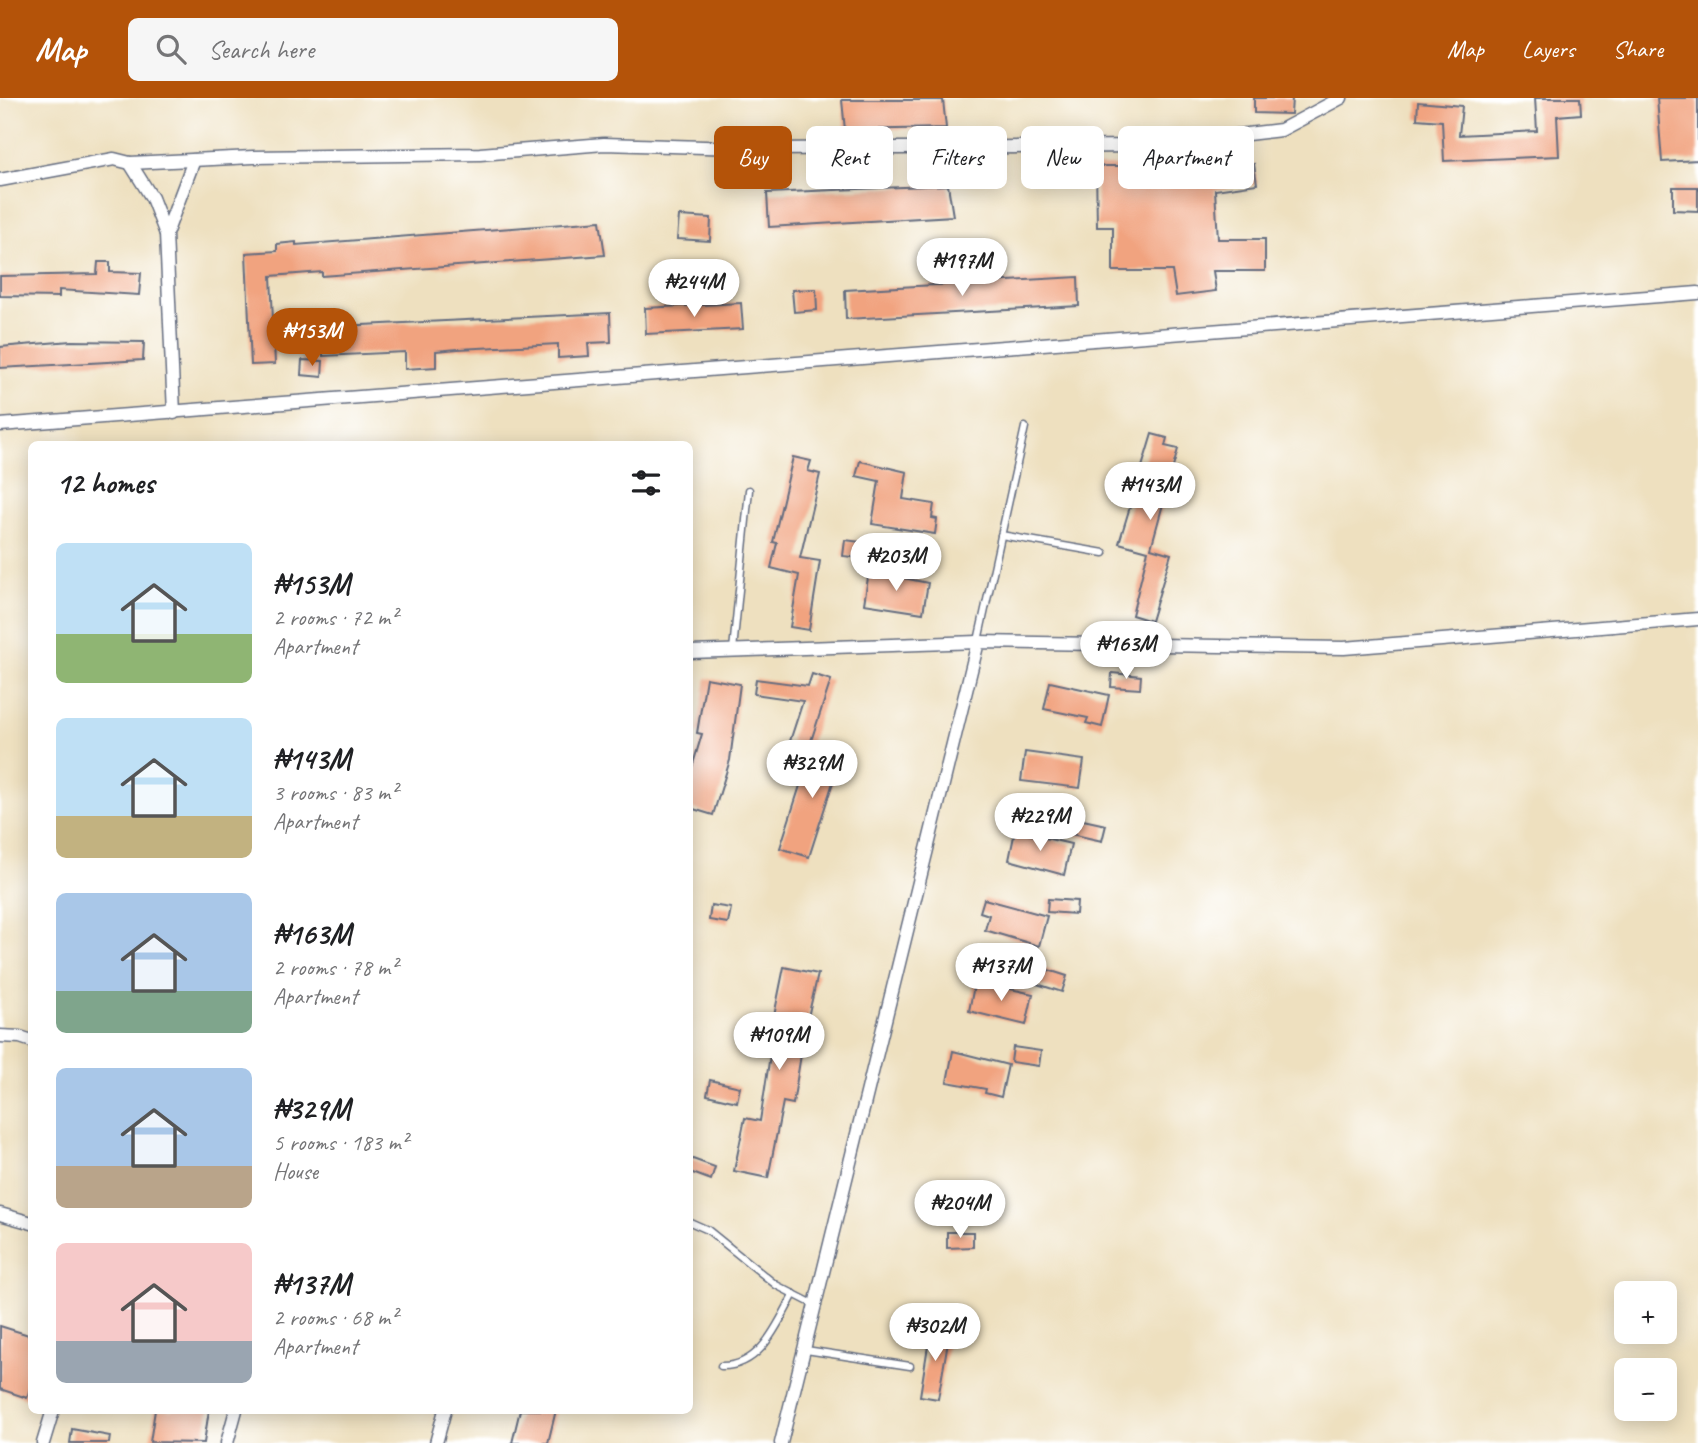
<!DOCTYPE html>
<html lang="en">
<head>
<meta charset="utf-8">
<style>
  :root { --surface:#fff; --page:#f6f6f6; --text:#202124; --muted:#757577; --accent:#b45309 }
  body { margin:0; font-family:Caveat,sans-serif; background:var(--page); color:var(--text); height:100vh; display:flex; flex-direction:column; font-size:26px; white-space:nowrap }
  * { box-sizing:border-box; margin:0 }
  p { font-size:23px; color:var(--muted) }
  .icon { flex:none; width:38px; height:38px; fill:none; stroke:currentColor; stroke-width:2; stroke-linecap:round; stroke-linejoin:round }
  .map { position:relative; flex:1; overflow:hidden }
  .details { position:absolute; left:28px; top:343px; width:665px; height:973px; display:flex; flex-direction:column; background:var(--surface); border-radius:10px; box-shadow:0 4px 18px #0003 }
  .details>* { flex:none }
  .hud { position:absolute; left:714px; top:28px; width:665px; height:63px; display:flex; gap:14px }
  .buttons { position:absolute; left:1614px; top:1183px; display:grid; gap:14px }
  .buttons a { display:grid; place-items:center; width:63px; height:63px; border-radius:10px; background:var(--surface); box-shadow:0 4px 18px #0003; font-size:35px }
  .price { position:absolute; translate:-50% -60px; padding:0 16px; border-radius:24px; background:#fff; color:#222; font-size:23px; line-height:46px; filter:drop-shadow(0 2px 4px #0008) }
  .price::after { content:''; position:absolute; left:50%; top:42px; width:21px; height:16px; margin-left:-10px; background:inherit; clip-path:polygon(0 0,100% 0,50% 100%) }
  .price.selected { background:var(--accent); color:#fff }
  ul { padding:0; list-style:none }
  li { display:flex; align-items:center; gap:21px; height:175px; padding:0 28px }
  li span { display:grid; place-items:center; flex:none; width:196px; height:140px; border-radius:10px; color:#555 }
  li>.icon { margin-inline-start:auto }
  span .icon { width:84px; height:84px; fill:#fffc; stroke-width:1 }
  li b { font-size:30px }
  h2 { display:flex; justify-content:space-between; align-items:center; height:84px; padding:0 28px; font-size:30px }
  .chip { padding:0 24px; border-radius:10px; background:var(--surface); box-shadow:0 4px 18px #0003; font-size:24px; line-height:63px }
  .chip.selected { background:var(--accent); color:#fff }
  header { display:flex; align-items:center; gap:42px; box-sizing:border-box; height:98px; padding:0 35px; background:var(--accent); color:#fff }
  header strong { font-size:33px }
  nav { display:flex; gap:38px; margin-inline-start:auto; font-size:24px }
  .search { width:490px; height:63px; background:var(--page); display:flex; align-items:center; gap:18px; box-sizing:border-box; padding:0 24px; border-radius:10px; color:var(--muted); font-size:26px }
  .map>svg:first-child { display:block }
  .building { fill:#f1a37f }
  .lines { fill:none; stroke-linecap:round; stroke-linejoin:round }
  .service-casing { stroke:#656d80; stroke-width:9 }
  .minor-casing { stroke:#656d80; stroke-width:15 }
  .service { stroke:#fff; stroke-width:6 }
  .minor { stroke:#fff; stroke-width:12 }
</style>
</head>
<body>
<header>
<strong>Map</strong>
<div class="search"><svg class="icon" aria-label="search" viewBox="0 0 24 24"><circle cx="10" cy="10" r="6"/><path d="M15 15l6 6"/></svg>Search here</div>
<nav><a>Map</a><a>Layers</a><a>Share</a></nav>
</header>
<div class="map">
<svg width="1698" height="1345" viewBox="0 0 1698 1345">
  <rect width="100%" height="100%" fill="#fff"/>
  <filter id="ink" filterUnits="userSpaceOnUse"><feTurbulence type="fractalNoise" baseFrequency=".0143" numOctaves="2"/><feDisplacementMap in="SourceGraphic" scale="14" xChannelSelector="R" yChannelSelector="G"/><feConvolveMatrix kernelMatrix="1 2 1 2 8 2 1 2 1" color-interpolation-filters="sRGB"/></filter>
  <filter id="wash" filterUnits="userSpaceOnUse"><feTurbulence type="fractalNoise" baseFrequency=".00686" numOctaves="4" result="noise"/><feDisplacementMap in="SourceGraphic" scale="28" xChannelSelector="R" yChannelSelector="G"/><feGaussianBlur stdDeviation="1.57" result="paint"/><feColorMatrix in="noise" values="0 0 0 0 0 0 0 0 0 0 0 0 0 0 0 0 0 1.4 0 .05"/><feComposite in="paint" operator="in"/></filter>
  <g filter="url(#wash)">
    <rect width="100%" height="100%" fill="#eee0bf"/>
    <g id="blocks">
      <g class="building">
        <polygon points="1254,0 1292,0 1291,16 1254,15"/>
        <polygon points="1535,0 1580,0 1581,16 1557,18 1559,58 1444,63 1442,23 1417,21 1418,4 1462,8 1459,37 1537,33"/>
        <polygon points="1657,0 1698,0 1698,62 1662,64"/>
        <polygon points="842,2 943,2 946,30 845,32"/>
        <polygon points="1191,62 1193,75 1254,66 1257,86 1215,92 1218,141 1265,141 1265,173 1213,173 1216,193 1176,198 1172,173 1113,173 1113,129 1097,129 1096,68 1179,68 1178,63"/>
        <polygon points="948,87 953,118 769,129 767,95"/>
        <polygon points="1673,89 1698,89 1698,113 1673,112"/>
        <polygon points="679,118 711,120 710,143 677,141"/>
        <polygon points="600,123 605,157 322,178 322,174 271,178 275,266 251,267 246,155 277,153 277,146 296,144 296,147"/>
        <polygon points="98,164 110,164 110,174 141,175 139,197 59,192 59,199 0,198 0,178 97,176"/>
        <polygon points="1078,179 1079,208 846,221 845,192"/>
        <polygon points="816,191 817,212 794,214 792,192"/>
        <polygon points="741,205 743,231 646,236 645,210"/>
        <polygon points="610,215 611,244 588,245 589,258 558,260 558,246 458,251 436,253 436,269 405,271 405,254 323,258 321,229"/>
        <polygon points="71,243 144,244 143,262 0,270 0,249"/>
        <polygon points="302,262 323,263 322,279 301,277"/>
        <polygon points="1152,336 1167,340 1165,348 1178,351 1151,450 1171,456 1151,523 1132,517 1148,453 1119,445"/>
        <polygon points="793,359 811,363 808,373 820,376 800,460 820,463 809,532 790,529 799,477 771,470 777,445 773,444"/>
        <polygon points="860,363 907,374 903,401 934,406 932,420 937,421 935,436 872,426 879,383 856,378"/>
        <polygon points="845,442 877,446 875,462 843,458"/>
        <polygon points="869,473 928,485 923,515 864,506"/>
        <polygon points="1112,575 1141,578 1140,591 1111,589"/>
        <polygon points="812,576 831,582 809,649 790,643 803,603 754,596 756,581 808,588"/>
        <polygon points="706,580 740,586 730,662 713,717 690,710 690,676 702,636 697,635"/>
        <polygon points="1050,584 1109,597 1102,629 1086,625 1088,620 1044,611"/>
        <polygon points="814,644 843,653 809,759 780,750"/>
        <polygon points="1025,654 1084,662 1080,690 1021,683"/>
        <polygon points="1074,720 1106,727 1102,743 1071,736"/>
        <polygon points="1015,733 1071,746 1064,777 1009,762"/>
        <polygon points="984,801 1047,818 1039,848 985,832 989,817 980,814"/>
        <polygon points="1048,801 1077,803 1076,816 1047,814"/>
        <polygon points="711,807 731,810 728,825 709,822"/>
        <polygon points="784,869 818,876 805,932 793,1006 783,1004 768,1080 734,1073 745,1020 760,1023 776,918 774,918"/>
        <polygon points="1039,869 1067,878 1062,894 1034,885"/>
        <polygon points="975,883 1033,896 1026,927 969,913"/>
        <polygon points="1013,949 1041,953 1039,968 1011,964"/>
        <polygon points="953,953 1008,967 1001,999 985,995 986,991 947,984"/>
        <polygon points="710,982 740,989 737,1004 707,997"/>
        <polygon points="690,1060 715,1069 711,1082 690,1074"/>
        <polygon points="947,1134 973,1134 973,1149 947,1150"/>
        <polygon points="0,1228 32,1238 32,1287 27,1300 0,1291"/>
        <polygon points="931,1229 950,1232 938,1301 920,1298"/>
        <polygon points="155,1312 209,1312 204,1345 150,1344"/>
        <polygon points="520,1312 556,1312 548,1345 512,1345"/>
        <polygon points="72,1331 110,1338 109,1345 70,1345"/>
      </g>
    </g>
  </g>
  <g filter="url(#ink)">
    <use href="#blocks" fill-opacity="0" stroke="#656d80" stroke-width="2"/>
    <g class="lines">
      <g class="service-casing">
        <g id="service">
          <polyline points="1001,437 1104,455"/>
          <polyline points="978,543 1025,329"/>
          <polyline points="733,552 749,392"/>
          <polyline points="690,1124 708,1132 776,1187 815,1207"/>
          <polyline points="806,1252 910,1268"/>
          <path d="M721,1268C761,1269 777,1227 794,1196"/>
        </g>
      </g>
      <g class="minor-casing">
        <g id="minor">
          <polyline points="130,65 152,100 166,136"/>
          <polyline points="0,82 114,61 130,65 253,59 480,56 604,46 771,51 1146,48 1281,32 1341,0"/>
          <polyline points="174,315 166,136 194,62"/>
          <polyline points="0,327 1698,195"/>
          <polyline points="690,554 978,544 1344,550 1698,521"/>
          <polyline points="0,938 20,939 32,943"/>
          <polyline points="0,1116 32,1125"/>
          <polyline points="43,1345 53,1312"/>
          <polyline points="227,1345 236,1312"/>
          <polyline points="436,1345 445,1312"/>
          <polyline points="781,1345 978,544"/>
        </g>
      </g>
      <use href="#service" class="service"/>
      <use href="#minor" class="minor"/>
    </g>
  </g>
</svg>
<div class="buttons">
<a>+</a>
<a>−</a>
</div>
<b class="price" style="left:962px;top:200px">₦197M</b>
<b class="price" style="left:694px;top:221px">₦244M</b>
<b class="price selected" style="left:312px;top:270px">₦153M</b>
<b class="price" style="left:1150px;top:424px">₦143M</b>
<b class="price" style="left:896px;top:495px">₦203M</b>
<b class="price" style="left:1126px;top:583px">₦163M</b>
<b class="price" style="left:812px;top:702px">₦329M</b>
<b class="price" style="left:1040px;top:755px">₦229M</b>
<b class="price" style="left:1001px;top:905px">₦137M</b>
<b class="price" style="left:779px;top:974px">₦109M</b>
<b class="price" style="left:960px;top:1142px">₦204M</b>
<b class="price" style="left:935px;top:1265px">₦302M</b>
<div class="hud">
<a class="chip selected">Buy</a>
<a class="chip">Rent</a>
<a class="chip">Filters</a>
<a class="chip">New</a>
<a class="chip">Apartment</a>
</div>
<section class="details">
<h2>12 homes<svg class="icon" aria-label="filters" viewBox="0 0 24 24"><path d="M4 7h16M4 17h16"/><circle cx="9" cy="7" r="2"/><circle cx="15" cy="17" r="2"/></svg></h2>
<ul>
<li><span style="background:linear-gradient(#bfe0f5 65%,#8fb573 0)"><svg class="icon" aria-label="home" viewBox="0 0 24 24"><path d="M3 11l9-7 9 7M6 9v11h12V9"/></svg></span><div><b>₦153M</b><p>2 rooms · 72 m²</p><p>Apartment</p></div></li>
<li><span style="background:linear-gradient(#bfe0f5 70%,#c2b280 0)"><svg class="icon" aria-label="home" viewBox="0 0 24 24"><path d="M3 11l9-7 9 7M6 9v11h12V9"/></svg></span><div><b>₦143M</b><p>3 rooms · 83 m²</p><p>Apartment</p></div></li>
<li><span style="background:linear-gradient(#a9c7e8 70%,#7fa58c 0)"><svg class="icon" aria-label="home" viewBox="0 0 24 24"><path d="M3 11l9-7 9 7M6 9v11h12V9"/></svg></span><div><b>₦163M</b><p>2 rooms · 78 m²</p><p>Apartment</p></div></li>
<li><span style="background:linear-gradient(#a9c7e8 70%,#b9a48a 0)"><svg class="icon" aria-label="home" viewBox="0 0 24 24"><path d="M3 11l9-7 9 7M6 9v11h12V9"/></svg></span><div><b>₦329M</b><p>5 rooms · 183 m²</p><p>House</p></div></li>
<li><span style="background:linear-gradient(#f6c9c9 70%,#9aa5b1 0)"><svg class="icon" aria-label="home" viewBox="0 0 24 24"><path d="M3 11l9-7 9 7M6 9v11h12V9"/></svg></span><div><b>₦137M</b><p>2 rooms · 68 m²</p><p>Apartment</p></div></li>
</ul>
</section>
</div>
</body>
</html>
